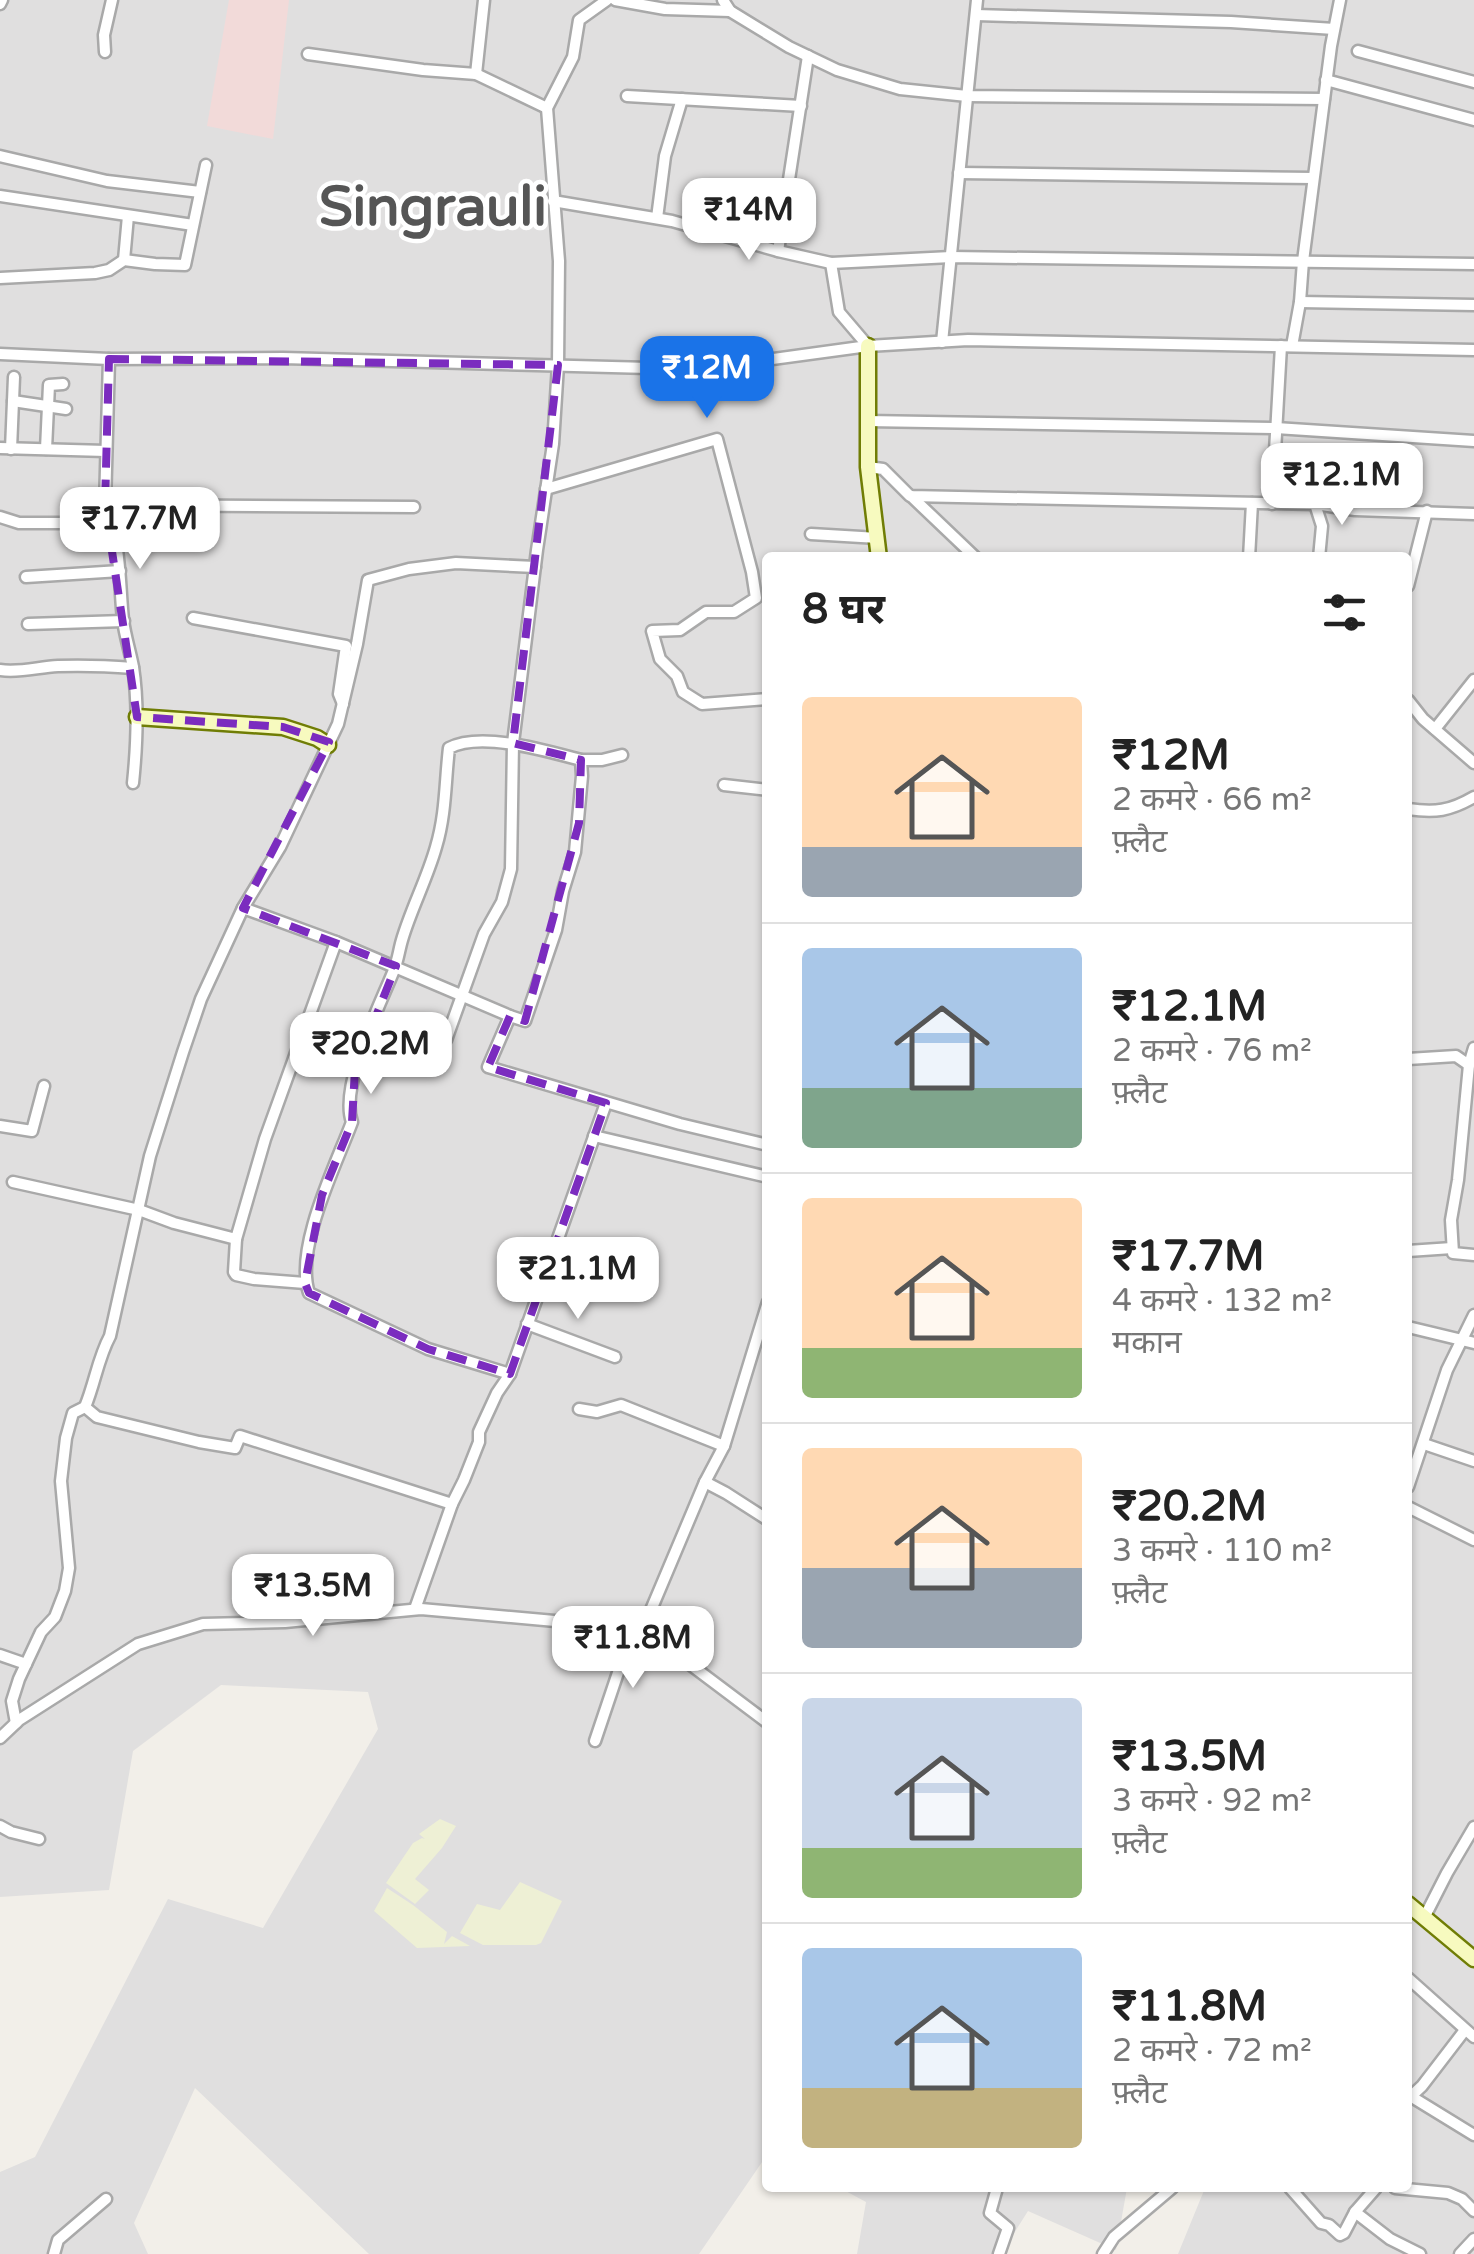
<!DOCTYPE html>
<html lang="hi">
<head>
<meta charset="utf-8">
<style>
  :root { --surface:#fff; --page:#f6f6f6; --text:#222; --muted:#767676; --line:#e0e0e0; --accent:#1a73e8 }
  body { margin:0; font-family:"Varela Round","Noto Sans Devanagari",sans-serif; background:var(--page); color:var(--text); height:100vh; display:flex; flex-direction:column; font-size:38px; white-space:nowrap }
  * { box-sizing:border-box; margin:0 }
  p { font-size:32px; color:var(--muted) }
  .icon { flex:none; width:55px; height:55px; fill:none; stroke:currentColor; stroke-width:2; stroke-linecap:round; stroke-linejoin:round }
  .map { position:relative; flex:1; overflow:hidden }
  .details { position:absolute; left:762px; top:552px; width:650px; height:1640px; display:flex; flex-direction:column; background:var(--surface); border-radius:10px; box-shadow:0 2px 8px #0004 }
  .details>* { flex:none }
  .price { position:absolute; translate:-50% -85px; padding:0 22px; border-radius:20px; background:#fff; color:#222; font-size:32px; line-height:65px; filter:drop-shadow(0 2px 5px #0008) }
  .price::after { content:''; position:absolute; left:50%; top:60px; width:30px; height:22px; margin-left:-15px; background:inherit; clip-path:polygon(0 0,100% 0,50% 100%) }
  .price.on { background:var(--accent); color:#fff }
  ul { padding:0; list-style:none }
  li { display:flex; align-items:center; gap:30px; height:250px; padding:0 40px }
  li+li { border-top:2px solid var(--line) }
  li span { display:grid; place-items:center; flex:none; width:280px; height:200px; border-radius:10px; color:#555 }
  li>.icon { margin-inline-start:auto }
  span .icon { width:120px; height:120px; fill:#fffc; stroke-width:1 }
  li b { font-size:42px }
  h2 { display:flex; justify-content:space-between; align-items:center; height:120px; padding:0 40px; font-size:42px }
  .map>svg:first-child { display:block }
  .residential { fill:#e0dfdf }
  .commercial { fill:#f2dad9 }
  .farmland { fill:#eef0d5 }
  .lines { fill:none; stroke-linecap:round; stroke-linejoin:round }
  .street-casing { stroke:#a9a9a9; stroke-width:15 }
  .secondary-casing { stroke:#707d05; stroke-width:19 }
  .street { stroke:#fff; stroke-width:10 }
  .secondary { stroke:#f7fabf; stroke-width:14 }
  .marked { fill:none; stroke:#7b2cbf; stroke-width:8; stroke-dasharray:20 12; stroke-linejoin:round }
  .labels { text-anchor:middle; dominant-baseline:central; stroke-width:9; stroke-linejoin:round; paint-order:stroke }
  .town-label { font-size:55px; font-weight:bold; fill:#555; stroke:#fff }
</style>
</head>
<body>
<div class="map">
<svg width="1474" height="2254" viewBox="0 0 1474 2254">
  <rect width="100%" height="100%" fill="#f2efe9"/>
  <g class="residential">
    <polygon points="0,0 1474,0 1474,2254 1178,2254 1205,2188 1408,2188 1408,558 768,558 767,2155 699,2254 369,2254 195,2088 134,2223 148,2254 0,2254 0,2172 35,2157 168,1899 263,1928 378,1729 368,1692 221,1685 133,1751 109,1890 0,1897"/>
    <polygon points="840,2188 1127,2188 1116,2250 1028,2211 1001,2254 857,2254 866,2202"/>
  </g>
  <polygon class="commercial" points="229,0 289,0 273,139 207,126"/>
  <g class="farmland">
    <polygon points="440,1819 456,1826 442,1848 415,1879 429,1890 415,1904 386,1883 413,1843 422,1838 425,1839 419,1834"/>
    <polygon points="520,1882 562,1901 541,1943 536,1945 483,1945 460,1933 477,1904 500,1910"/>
    <polygon points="387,1888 413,1905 447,1932 444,1944 452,1936 470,1946 417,1948 374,1911"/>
  </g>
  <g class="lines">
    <g class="street-casing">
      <g id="street">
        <polyline points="615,0 665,9 730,11"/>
        <polyline points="723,0 730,11 789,47 837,70 900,89 967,96 1324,99"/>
        <polyline points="0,4 2,0"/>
        <polyline points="976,15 1231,22 1334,29"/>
        <polyline points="1358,51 1474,82"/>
        <polyline points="105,52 104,35 112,0"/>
        <polyline points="308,54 423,70 476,74 547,108"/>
        <polyline points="476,74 484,0"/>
        <polyline points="1326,80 1474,120"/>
        <polyline points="627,96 801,106"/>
        <polyline points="0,156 107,181 200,192"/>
        <polyline points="959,173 1313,178"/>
        <polyline points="0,196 193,225"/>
        <polyline points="553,201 672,221 778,251 831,263 951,257 1474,264"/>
        <polyline points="657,218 665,156 682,99"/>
        <polyline points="778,251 808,56"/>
        <polyline points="124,260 128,216"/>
        <polyline points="831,263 839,312 868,346"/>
        <polyline points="0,278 95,273 109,270 124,260 155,264 185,265 206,165"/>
        <polyline points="1300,302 1474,305"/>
        <polyline points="942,342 977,0"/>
        <polyline points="1292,346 1300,302 1303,261 1331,46 1340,0"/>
        <polyline points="0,354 109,359 283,358 649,368 744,363 868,346 968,340 1474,350"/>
        <path d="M109,359L105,505C121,542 119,581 123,620C125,636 130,651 133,667C139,706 137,744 133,783"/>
        <polyline points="13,401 66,409"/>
        <polyline points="867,421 1276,428 1474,441"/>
        <polyline points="0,448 106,451"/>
        <polyline points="11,449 14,377"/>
        <polyline points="46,449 49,385 63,384"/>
        <polyline points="868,467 883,469 910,496 1315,504 1355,510 1474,514"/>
        <polyline points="546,489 717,439 752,572 756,598 734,612 706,612 680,630 652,631 660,659 677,676 683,692 702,704 768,699"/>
        <polyline points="911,496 976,558"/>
        <polyline points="1272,504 1281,346"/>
        <polyline points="1315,504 1322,526 1319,558"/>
        <polyline points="105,505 414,507"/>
        <polyline points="0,517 19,523 113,523"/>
        <polyline points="811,534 878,538"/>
        <polyline points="1249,558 1252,503"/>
        <polyline points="26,577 120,571"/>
        <polyline points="1408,586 1427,511"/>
        <polyline points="193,618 346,646 339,694 343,704"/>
        <polyline points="28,624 124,621"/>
        <path d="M0,670C20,673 38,667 58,666C84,665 108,666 133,668"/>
        <polyline points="1408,700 1423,719 1474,763"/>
        <polyline points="1435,729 1474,680"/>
        <polyline points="581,760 602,760 622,755"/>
        <polyline points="724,785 768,790"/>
        <path d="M1408,809C1435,813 1450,811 1474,797"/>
        <polyline points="243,908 336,942 510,1016"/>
        <polyline points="446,1040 484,934 502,902 511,869 513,743 537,550 553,444 558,365 559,261 547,108 573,57 579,20 607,0"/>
        <polyline points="1474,1048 1469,1065 1458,1180 1451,1220 1453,1253 1474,1255"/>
        <polyline points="1408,1059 1456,1056 1469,1065"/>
        <polyline points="0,1126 32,1131 44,1086"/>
        <polyline points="594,1136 768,1177"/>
        <polyline points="13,1182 139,1210 174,1223 236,1239 265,1139 336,942"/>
        <polyline points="236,1239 234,1272 236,1275 254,1279 305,1283"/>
        <polyline points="1408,1251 1452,1248"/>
        <polyline points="527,1324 615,1357"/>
        <polyline points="1408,1327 1474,1343"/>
        <path d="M510,1374L428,1349L309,1293C294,1248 336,1165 352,1122C339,1086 380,1005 394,970C398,960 399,950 402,940C411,909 427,879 436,847C446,814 445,782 449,748C481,731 547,751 581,760L582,776L575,852L563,891L556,930L525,1021L510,1016L488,1067L680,1124L768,1145"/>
        <polyline points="579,1409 597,1412 621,1405 724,1446"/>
        <polyline points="1424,1444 1474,1461"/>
        <polyline points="705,1482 726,1493 768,1520"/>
        <polyline points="1408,1487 1447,1370 1474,1315"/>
        <polyline points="452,1504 464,1480 479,1442 479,1432 497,1393 510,1374 606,1103"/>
        <polyline points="1408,1507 1474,1540"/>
        <path d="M415,1609L452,1504L240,1436L235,1448L199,1442L97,1417L85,1407C95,1383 98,1358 110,1336L150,1156L183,1052L201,999L243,908L280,847L338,724L357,644L368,580L409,569L456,563L535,567"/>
        <polyline points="643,1629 705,1482 724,1446 768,1302"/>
        <polyline points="0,1655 26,1664"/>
        <polyline points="16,1723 12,1701 19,1679 41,1632 55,1617 65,1591 69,1568 61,1481 66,1438 73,1413 85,1407"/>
        <polyline points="0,1738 19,1720 138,1644 203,1624 285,1622 421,1609 643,1629 768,1723"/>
        <polyline points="595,1741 633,1628"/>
        <polyline points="0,1826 11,1832 39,1839"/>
        <polyline points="1424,1918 1447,1873 1474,1827"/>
        <polyline points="1408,1978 1474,2037"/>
        <polyline points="1412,2097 1474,2135"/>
        <polyline points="1408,2099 1422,2086 1465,2030"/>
        <polyline points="997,2188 990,2213 1008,2228 999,2254"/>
        <polyline points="1290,2188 1321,2223 1329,2225 1340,2235 1344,2233 1355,2212 1376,2188"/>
        <polyline points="1395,2188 1448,2193 1462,2199 1474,2211"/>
        <polyline points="1355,2212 1390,2239 1420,2254"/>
        <polyline points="54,2254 58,2240 106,2199"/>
        <polyline points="1103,2254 1114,2237 1172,2188"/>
        <polyline points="1460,2254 1474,2239"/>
      </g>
    </g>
    <g class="secondary-casing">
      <g id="secondary">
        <polyline points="868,346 868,467 879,558"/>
        <polyline points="137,717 283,727 317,738 328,745"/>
        <polyline points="1408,1904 1474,1959"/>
      </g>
    </g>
    <use href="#street" class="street"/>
    <use href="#secondary" class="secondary"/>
  </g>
  <path class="marked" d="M109,359L558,365L513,743L581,760L579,823L525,1021L510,1016L488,1067L606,1103L510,1374L428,1349L309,1293L305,1283L322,1195L352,1122L355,1069L396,966L243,908L329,742L283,727L137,717L105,505Z"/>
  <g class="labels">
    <g class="town-label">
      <text x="433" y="208">Singrauli</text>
    </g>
  </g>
</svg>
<b class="price" style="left:749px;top:263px">₹14M</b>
<b class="price on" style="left:707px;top:421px">₹12M</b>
<b class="price" style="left:1342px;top:528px">₹12.1M</b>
<b class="price" style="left:140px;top:572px">₹17.7M</b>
<b class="price" style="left:371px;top:1097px">₹20.2M</b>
<b class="price" style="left:578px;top:1322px">₹21.1M</b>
<b class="price" style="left:313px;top:1639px">₹13.5M</b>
<b class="price" style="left:633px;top:1691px">₹11.8M</b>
<section class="details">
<h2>8 घर<svg class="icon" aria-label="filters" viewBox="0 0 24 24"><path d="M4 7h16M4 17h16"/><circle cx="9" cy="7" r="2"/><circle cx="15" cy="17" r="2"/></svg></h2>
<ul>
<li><span style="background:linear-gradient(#ffd9b3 75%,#9aa5b1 0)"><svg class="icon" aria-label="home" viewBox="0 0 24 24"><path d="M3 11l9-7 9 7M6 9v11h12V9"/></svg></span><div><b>₹12M</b><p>2 कमरे · 66 m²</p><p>फ़्लैट</p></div></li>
<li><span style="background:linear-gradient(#a9c7e8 70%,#7fa58c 0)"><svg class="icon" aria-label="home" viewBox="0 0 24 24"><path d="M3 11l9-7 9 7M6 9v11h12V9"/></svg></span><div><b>₹12.1M</b><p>2 कमरे · 76 m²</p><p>फ़्लैट</p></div></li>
<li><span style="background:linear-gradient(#ffd9b3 75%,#8fb573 0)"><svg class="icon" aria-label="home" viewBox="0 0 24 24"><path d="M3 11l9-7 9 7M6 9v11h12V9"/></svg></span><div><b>₹17.7M</b><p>4 कमरे · 132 m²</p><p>मकान</p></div></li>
<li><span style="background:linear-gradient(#ffd9b3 60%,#9aa5b1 0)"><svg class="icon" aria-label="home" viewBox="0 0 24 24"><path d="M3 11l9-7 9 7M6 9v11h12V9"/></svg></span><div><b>₹20.2M</b><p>3 कमरे · 110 m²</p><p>फ़्लैट</p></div></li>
<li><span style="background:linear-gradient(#c9d6e8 75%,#8fb573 0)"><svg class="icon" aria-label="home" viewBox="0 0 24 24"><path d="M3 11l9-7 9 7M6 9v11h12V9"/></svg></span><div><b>₹13.5M</b><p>3 कमरे · 92 m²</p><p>फ़्लैट</p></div></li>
<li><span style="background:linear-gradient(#a9c7e8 70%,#c2b280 0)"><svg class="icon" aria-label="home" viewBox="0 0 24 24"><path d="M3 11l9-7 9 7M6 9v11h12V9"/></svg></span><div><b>₹11.8M</b><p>2 कमरे · 72 m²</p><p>फ़्लैट</p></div></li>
</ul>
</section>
</div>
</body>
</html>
